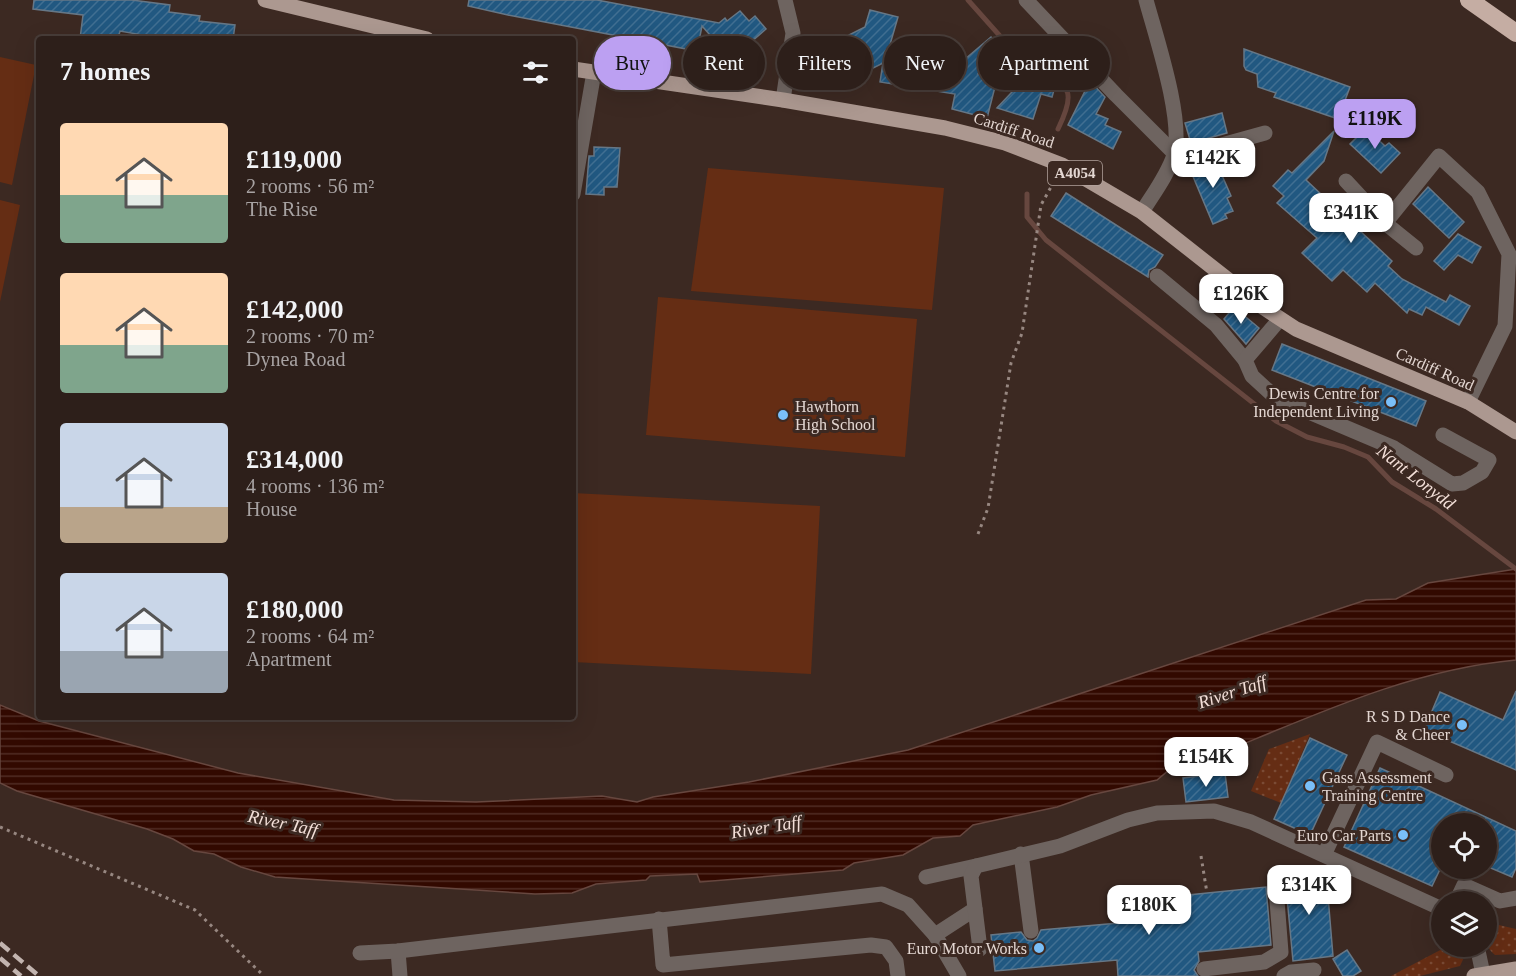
<!DOCTYPE html>
<html lang="en">
<head>
<meta charset="utf-8">
<style>
  :root { --surface:#2d1f1a; --page:#392c27; --text:#f1f3f6; --muted:#a7a2a2; --line:#483d39; --accent:#bca0f2 }
  body { margin:0; font-family:"Times New Roman",serif; background:var(--page); color:var(--text); height:100vh; display:flex; flex-direction:column; font-size:22px; white-space:nowrap }
  * { box-sizing:border-box; margin:0 }
  p { font-size:20px; color:var(--muted) }
  .icon { flex:none; width:33px; height:33px; fill:none; stroke:currentColor; stroke-width:2; stroke-linecap:round; stroke-linejoin:round }
  .map { position:relative; flex:1; overflow:hidden }
  .details { position:absolute; left:36px; top:36px; width:540px; height:684px; display:flex; flex-direction:column; background:var(--surface); border-radius:6px; box-shadow:0 6px 24px #0002,0 0 0 2px var(--line) }
  .details>* { flex:none }
  .hud { position:absolute; left:594px; top:36px; width:570px; height:54px; display:flex; gap:12px }
  .controls { position:absolute; left:1431px; top:813px; display:grid; gap:12px }
  .controls a { display:grid; place-items:center; width:66px; height:66px; border-radius:50%; background:var(--surface); box-shadow:0 6px 24px #0002,0 0 0 2px var(--line); font-size:30px }
  .price { position:absolute; translate:-50% -51px; padding:0 14px; border-radius:12px; background:#fff; color:#222; font-size:20px; line-height:39px; filter:drop-shadow(0 2px 3px #0008) }
  .price::after { content:''; position:absolute; left:50%; top:36px; width:18px; height:14px; margin-left:-9px; background:inherit; clip-path:polygon(0 0,100% 0,50% 100%) }
  .price.on { background:var(--accent); color:#111 }
  ul { padding:0; list-style:none }
  li { display:flex; align-items:center; gap:18px; height:150px; padding:0 24px }
  li span { display:grid; place-items:center; flex:none; width:168px; height:120px; border-radius:6px; color:#555 }
  li>.icon { margin-inline-start:auto }
  span .icon { width:72px; height:72px; fill:#fffc; stroke-width:1 }
  li b { font-size:26px }
  h2 { display:flex; justify-content:space-between; align-items:center; height:72px; padding:0 24px; font-size:26px }
  .pill { padding:0 21px; border-radius:27px; background:var(--surface); box-shadow:0 6px 24px #0002,0 0 0 2px var(--line); font-size:21px; line-height:54px }
  .pill.on { background:var(--accent); color:#111 }
  .map>svg:first-child { display:block }
  .grass { fill:url(#grass-dots) }
  .park { fill:#652d14 }
  .water { fill:url(#water-rules); stroke:#67473f; stroke-width:1.5 }
  .lines { fill:none; stroke-linecap:round; stroke-linejoin:round }
  .stream { stroke:#67473f; stroke-width:5 }
  .building { fill:url(#building-hatch); stroke:#667786; stroke-width:1.5 }
  .path { stroke:#978781; stroke-width:3; stroke-dasharray:3 4.5; stroke-linecap:butt }
  .minor { stroke:#6e6460; stroke-width:15 }
  .major { stroke:#ac9890; stroke-width:15 }
  .highway { stroke:#c5ada3; stroke-width:18 }
  .rail { stroke:#c2b4af; stroke-width:4.5; stroke-dasharray:12 6; stroke-linecap:butt }
  .poi-dot { fill:#7abff8; stroke:#3c2922; stroke-width:2 }
  .labels { text-anchor:middle; dominant-baseline:central; stroke-width:6; stroke-linejoin:round; paint-order:stroke }
  .shield { fill:#3c2922; stroke:#b2a39d; stroke-width:1.5 }
  .shield-label { font-size:15px; font-weight:bold; fill:#e4d7d2 }
  .street-label { font-size:16px; fill:#e4d7d2; stroke:#3c2922 }
  .poi-label { font-size:16px; fill:#e4d7d2; stroke:#3c2922; text-anchor:end }
  .water-label { font-size:18px; font-style:italic; fill:#f3dfd8; stroke:#3c2922 }
</style>
</head>
<body>
<div class="map">
<svg width="1516" height="976" viewBox="0 0 1516 976">
  <defs>
    <pattern id="grass-dots" width="8" height="8" patternUnits="userSpaceOnUse" patternTransform="scale(1.5)"><rect width="8" height="8" fill="#652d14"/><path d="M2 2h.1M6 6h.1" fill="none" stroke="#7b4b35" stroke-width="1.8" stroke-linecap="round"/></pattern>
    <pattern id="water-rules" width="6" height="5" patternUnits="userSpaceOnUse" patternTransform="scale(1.5)"><rect width="6" height="5" fill="#320900"/><path d="M0 2.5h6" fill="none" stroke="#502c24"/></pattern>
    <pattern id="building-hatch" width="6" height="6" patternUnits="userSpaceOnUse" patternTransform="scale(1.5)"><rect width="6" height="6" fill="#215881"/><path d="M-1 1l2-2M0 6l6-6M5 7l2-2" fill="none" stroke="#416f92"/></pattern>
  </defs>
  <rect width="100%" height="100%" fill="#3c2922"/>
  <g class="grass">
    <polygon points="1310,734 1281,803 1251,791 1269,749"/>
    <path d="M1486,922L1516,929V954L1495,955C1484,946 1486,935 1486,922Z"/>
    <polygon points="1446,947 1469,947 1460,966 1420,976 1391,976"/>
  </g>
  <g class="park">
    <polygon points="0,57 36,65 12,185 0,182"/>
    <polygon points="708,168 944,188 932,310 691,291"/>
    <polygon points="0,200 20,205 0,302"/>
    <polygon points="658,297 917,319 905,457 646,435"/>
    <polygon points="573,493 820,506 811,674 573,662"/>
  </g>
  <path class="water" d="M1516,569V660C1404,670 1300,722 1197,763L1169,770L1157,780L1091,795L1057,807L973,825L960,836L933,838L903,855L854,863L843,870L700,882L697,874L650,876L646,880L596,884L572,893L535,894L275,877L241,867L214,854L194,851L173,839L147,829L17,791L0,783V705L39,721L238,773L394,800L476,802L602,796L637,802L653,797L749,782L908,750L1366,600L1396,599L1428,583Z"/>
  <g class="lines">
    <g class="stream">
      <path d="M968,0L1024,63C1056,88 1084,76 1058,129"/>
      <polyline points="1027,194 1027,217 1046,240 1276,421 1307,437 1344,447 1368,457 1392,482 1436,509 1516,569"/>
    </g>
  </g>
  <g class="building">
    <polygon points="34,0 132,0 170,5 169,12 200,16 199,21 235,25 233,39 165,39 120,31 118,39 80,39 83,15 33,9"/>
    <polygon points="469,0 597,0 719,23 725,18 727,21 740,11 749,21 755,16 766,29 735,56 720,40 717,43 702,26 697,51 508,15 468,6"/>
    <polygon points="870,10 898,17 889,48 953,63 951,71 991,37 1003,52 978,74 997,79 987,118 952,109 955,94 880,82 883,63 847,81 829,45 865,27"/>
    <polygon points="1244,49 1350,87 1338,119 1274,97 1276,93 1258,87 1257,74 1246,70 1244,66"/>
    <polygon points="1029,74 1056,83 1052,97 1041,94 1033,119 997,108"/>
    <polygon points="1090,81 1105,97 1096,114 1108,119 1105,125 1121,132 1113,149 1068,125"/>
    <polygon points="1222,113 1227,133 1191,143 1185,123"/>
    <polygon points="1366,128 1385,146 1389,143 1400,153 1381,173 1350,144"/>
    <polygon points="1334,131 1324,161 1306,180 1392,261 1388,266 1402,279 1446,302 1450,295 1470,306 1459,325 1426,307 1422,315 1409,309 1407,313 1375,283 1367,292 1343,270 1332,281 1302,253 1317,238 1277,203 1284,196 1273,186 1288,170 1292,173"/>
    <polygon points="594,147 620,148 617,187 604,187 604,195 586,194 589,156 594,156"/>
    <polygon points="1214,157 1231,196 1227,198 1233,211 1225,214 1227,218 1213,224 1192,174 1198,171 1195,162"/>
    <polygon points="1428,187 1464,222 1449,238 1413,204"/>
    <polygon points="1066,193 1163,255 1155,267 1149,270 1148,277 1051,216"/>
    <polygon points="1458,234 1481,247 1472,263 1458,255 1444,270 1434,261"/>
    <polygon points="1234,307 1259,328 1246,344 1224,319"/>
    <polygon points="1282,344 1426,401 1416,426 1272,370"/>
    <polygon points="1516,691 1516,770 1424,730 1440,692 1503,720"/>
    <polygon points="1310,738 1347,755 1310,835 1274,819"/>
    <polygon points="1380,768 1516,831 1516,868 1512,877 1486,866 1486,824 1442,824 1442,865 1432,886 1344,847"/>
    <polygon points="1225,773 1228,797 1186,802 1183,778"/>
    <polygon points="1326,872 1333,956 1293,961 1285,876"/>
    <polygon points="1266,887 1271,945 1198,952 1199,961 1194,970 1198,976 1118,976 1117,960 995,971 991,935 1021,932 1027,940 1033,941 1037,938 1041,930 1141,921 1139,900"/>
    <polygon points="1347,950 1361,971 1353,976 1343,976 1333,959"/>
  </g>
  <g class="lines">
    <g class="path">
      <polyline points="978,534 988,508 1011,363 1022,333 1041,205 1056,178"/>
      <polyline points="0,827 195,910 264,976"/>
      <polyline points="1201,856 1207,893"/>
    </g>
    <g class="minor">
      <polyline points="1026,0 1116,95 1174,153 1182,156 1265,133"/>
      <polyline points="783,100 793,33 785,0"/>
      <polyline points="1346,181 1385,223 1416,248"/>
      <polyline points="573,194 594,72"/>
      <path d="M1142,212C1153,194 1167,176 1174,155C1184,120 1156,37 1146,0"/>
      <polyline points="1385,223 1439,156 1478,192 1509,254 1505,326 1468,402"/>
      <polyline points="1157,276 1216,325 1245,360"/>
      <polyline points="1280,319 1245,360 1252,376 1276,398 1394,448 1452,484 1463,483 1482,472 1489,460 1443,435"/>
      <polyline points="1021,854 1031,931"/>
      <polyline points="1324,855 1377,742 1446,775"/>
      <polyline points="926,877 976,866"/>
      <polyline points="1456,902 1464,885 1500,901 1516,898"/>
      <polyline points="659,919 663,965 871,945 886,947 896,961 898,976"/>
      <polyline points="935,935 975,909"/>
      <polyline points="1477,946 1483,974"/>
      <polyline points="980,949 971,876 976,866 1060,846 1128,820 1157,813 1214,811 1251,822 1442,909"/>
      <polyline points="398,951 400,976"/>
      <polyline points="360,953 398,951 882,894 908,905 935,935 959,976"/>
      <polyline points="1204,969 1264,962 1281,952 1275,875"/>
      <polyline points="1284,976 1291,972 1314,970"/>
    </g>
    <g class="major">
      <polyline points="265,0 427,39"/>
      <polyline points="573,69 783,100 945,128 1005,143 1062,165 1142,212 1264,308 1296,329 1468,402 1516,432"/>
      <polyline points="1474,976 1516,969"/>
    </g>
    <polyline class="highway" points="1469,0 1516,33"/>
    <g class="rail">
      <polyline points="0,943 39,976"/>
      <polyline points="0,958 21,976"/>
    </g>
  </g>
  <g class="poi-dot">
    <circle cx="1391" cy="402" r="6"/>
    <circle cx="783" cy="415" r="6"/>
    <circle cx="1462" cy="725" r="6"/>
    <circle cx="1310" cy="786" r="6"/>
    <circle cx="1403" cy="835" r="6"/>
    <circle cx="1039" cy="948" r="6"/>
  </g>
  <g class="labels">
    <rect class="shield" x="1048" y="161" width="54" height="24" rx="4.5"/>
    <g class="shield-label">
      <text x="1075" y="173">A4054</text>
    </g>
    <g class="street-label">
      <text transform="translate(1014 130) rotate(18)">Cardiff Road</text>
      <text transform="translate(1435 369) rotate(24)">Cardiff Road</text>
    </g>
    <g class="poi-label">
      <text x="1379" y="393">Dewis Centre for<tspan x="1379" dy="18">Independent Living</tspan></text>
      <text x="795" y="406" text-anchor="start">Hawthorn<tspan x="795" dy="18">High School</tspan></text>
      <text x="1450" y="716">R S D Dance<tspan x="1450" dy="18">&amp; Cheer</tspan></text>
      <text x="1322" y="777" text-anchor="start">Gass Assessment<tspan x="1322" dy="18">Training Centre</tspan></text>
      <text x="1391" y="835">Euro Car Parts</text>
      <text x="1027" y="948">Euro Motor Works</text>
    </g>
    <g class="water-label">
      <text transform="translate(1416 477) rotate(38)">Nant Lonydd</text>
      <text transform="translate(1232 692) rotate(-18)">River Taff</text>
      <text transform="translate(283 823) rotate(12)">River Taff</text>
      <text transform="translate(766 827) rotate(-9)">River Taff</text>
    </g>
  </g>
</svg>
<div class="controls">
<a><svg class="icon" aria-label="locate" viewBox="0 0 24 24"><circle cx="12" cy="12" r="6"/><path d="M12 2v4M12 18v4M2 12h4M18 12h4"/></svg></a>
<a><svg class="icon" aria-label="layers" viewBox="0 0 24 24"><path d="M12 4l9 5-9 5-9-5zM3 14l9 5 9-5"/></svg></a>
</div>
<b class="price on" style="left:1375px;top:150px">£119K</b>
<b class="price" style="left:1213px;top:189px">£142K</b>
<b class="price" style="left:1351px;top:244px">£341K</b>
<b class="price" style="left:1241px;top:325px">£126K</b>
<b class="price" style="left:1206px;top:788px">£154K</b>
<b class="price" style="left:1309px;top:916px">£314K</b>
<b class="price" style="left:1149px;top:936px">£180K</b>
<div class="hud">
<a class="pill on">Buy</a>
<a class="pill">Rent</a>
<a class="pill">Filters</a>
<a class="pill">New</a>
<a class="pill">Apartment</a>
</div>
<section class="details">
<h2>7 homes<svg class="icon" aria-label="filters" viewBox="0 0 24 24"><path d="M4 7h16M4 17h16"/><circle cx="9" cy="7" r="2"/><circle cx="15" cy="17" r="2"/></svg></h2>
<ul>
<li><span style="background:linear-gradient(#ffd9b3 60%,#7fa58c 0)"><svg class="icon" aria-label="home" viewBox="0 0 24 24"><path d="M3 11l9-7 9 7M6 9v11h12V9"/></svg></span><div><b>£119,000</b><p>2 rooms · 56 m²</p><p>The Rise</p></div></li>
<li><span style="background:linear-gradient(#ffd9b3 60%,#7fa58c 0)"><svg class="icon" aria-label="home" viewBox="0 0 24 24"><path d="M3 11l9-7 9 7M6 9v11h12V9"/></svg></span><div><b>£142,000</b><p>2 rooms · 70 m²</p><p>Dynea Road</p></div></li>
<li><span style="background:linear-gradient(#c9d6e8 70%,#b9a48a 0)"><svg class="icon" aria-label="home" viewBox="0 0 24 24"><path d="M3 11l9-7 9 7M6 9v11h12V9"/></svg></span><div><b>£314,000</b><p>4 rooms · 136 m²</p><p>House</p></div></li>
<li><span style="background:linear-gradient(#c9d6e8 65%,#9aa5b1 0)"><svg class="icon" aria-label="home" viewBox="0 0 24 24"><path d="M3 11l9-7 9 7M6 9v11h12V9"/></svg></span><div><b>£180,000</b><p>2 rooms · 64 m²</p><p>Apartment</p></div></li>
</ul>
</section>
</div>
</body>
</html>
